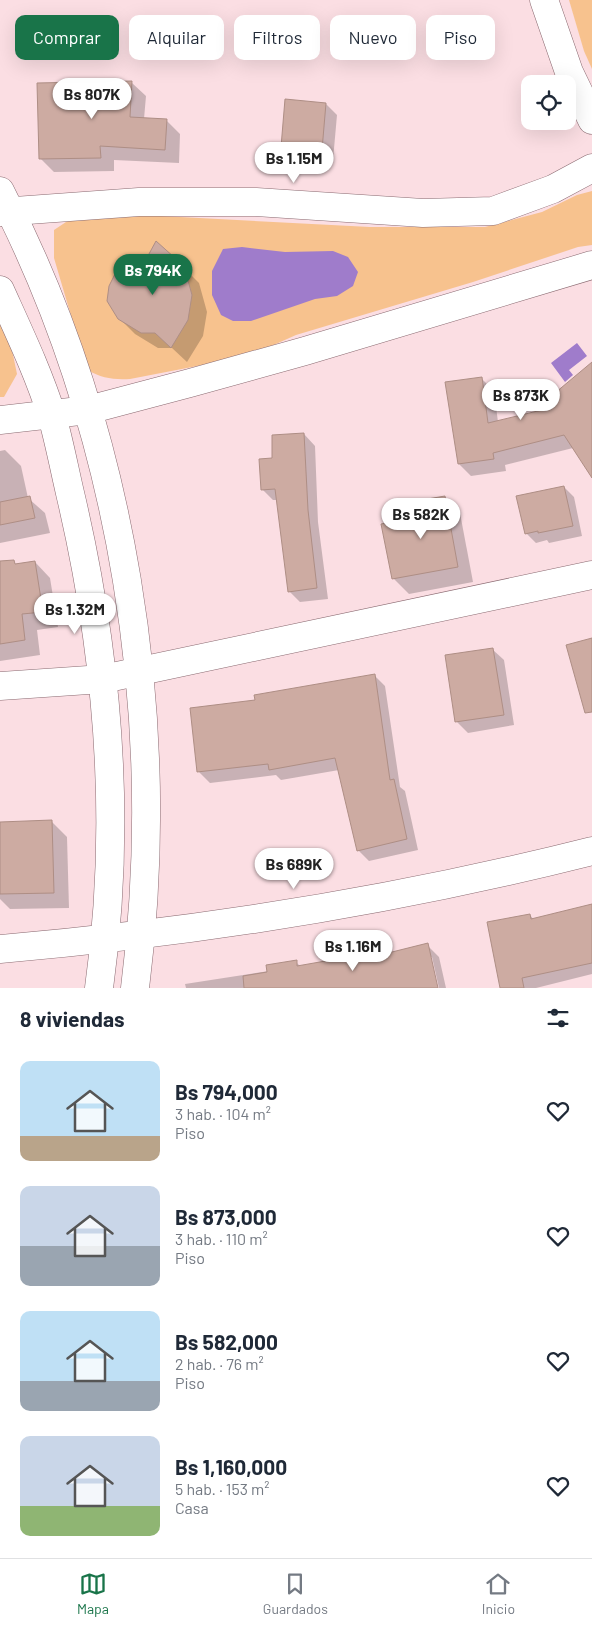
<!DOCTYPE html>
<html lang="es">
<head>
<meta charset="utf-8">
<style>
  :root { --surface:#fff; --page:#f6f6f7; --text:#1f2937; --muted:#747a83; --line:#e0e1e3; --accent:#197449 }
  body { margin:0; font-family:Barlow,sans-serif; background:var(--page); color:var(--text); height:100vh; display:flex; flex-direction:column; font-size:19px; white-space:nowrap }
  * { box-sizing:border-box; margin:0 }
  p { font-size:16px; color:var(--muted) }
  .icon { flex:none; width:28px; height:28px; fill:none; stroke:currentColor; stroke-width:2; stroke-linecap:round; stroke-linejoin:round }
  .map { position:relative; height:988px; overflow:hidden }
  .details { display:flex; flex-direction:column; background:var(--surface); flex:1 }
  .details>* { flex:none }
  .banner { position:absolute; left:15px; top:15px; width:562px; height:45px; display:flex; gap:10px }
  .controls { position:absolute; left:521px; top:75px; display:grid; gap:10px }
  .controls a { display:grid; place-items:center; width:55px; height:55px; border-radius:10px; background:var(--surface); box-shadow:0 5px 20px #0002; font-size:25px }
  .price { position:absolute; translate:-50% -42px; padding:0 11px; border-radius:18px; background:#fff; color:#222; font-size:16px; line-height:32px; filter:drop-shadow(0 1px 2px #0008) }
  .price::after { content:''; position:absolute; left:50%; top:30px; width:15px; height:11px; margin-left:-8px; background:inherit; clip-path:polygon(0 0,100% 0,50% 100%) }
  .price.current { background:var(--accent); color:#fff }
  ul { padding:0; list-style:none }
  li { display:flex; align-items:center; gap:15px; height:125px; padding:0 20px }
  li span { display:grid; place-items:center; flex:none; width:140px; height:100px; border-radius:10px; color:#555 }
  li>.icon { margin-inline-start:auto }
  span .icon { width:60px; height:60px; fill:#fffc; stroke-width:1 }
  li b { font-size:21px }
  h2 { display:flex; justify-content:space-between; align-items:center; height:60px; padding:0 20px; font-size:21px }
  .chip { padding:0 18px; border-radius:10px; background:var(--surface); box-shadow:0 5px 20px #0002; font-size:18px; line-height:45px }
  .chip.current { background:var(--accent); color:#fff }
  .tab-bar { display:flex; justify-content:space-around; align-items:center; height:70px; border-top:1px solid var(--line); background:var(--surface); font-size:14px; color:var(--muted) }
  .tab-bar a { display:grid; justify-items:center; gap:2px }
  .tab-bar .current { color:var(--accent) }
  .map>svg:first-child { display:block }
  .green { fill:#f7c28e }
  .water { fill:#9f7ccb }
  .shadow { fill:#0003 }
  .building { fill:#cdaba2; stroke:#ae8e85 }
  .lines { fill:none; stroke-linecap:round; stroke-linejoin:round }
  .minor-casing { stroke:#8a6a71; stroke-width:29 }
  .minor { stroke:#fff; stroke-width:28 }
</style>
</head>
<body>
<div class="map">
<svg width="592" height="988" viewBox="0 0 592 988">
  <rect width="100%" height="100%" fill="#fbdee3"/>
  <g class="green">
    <polygon points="569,0 592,0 592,69 584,51"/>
    <path d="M592,191V245L578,247L473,282L296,335L249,356L130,379C113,380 102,378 87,370L54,258V230L72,218L142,215L370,227H485L542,212L577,195Z"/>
    <polygon points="0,322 12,350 17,374 4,397 0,397"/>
  </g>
  <g class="water">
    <polygon points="242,247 285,252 333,251 348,257 358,272 353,286 337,296 315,299 251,321 233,321 221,315 212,295 212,271 223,249"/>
    <polygon points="577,343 587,356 569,370 573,375 565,382 551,363"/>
  </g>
  <g class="shadow">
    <polygon points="132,83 146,96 144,119 166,120 180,134 179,163 114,160 114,171 54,172 40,158"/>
    <polygon points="326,104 337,115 333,160 294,157 282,146"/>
    <polygon points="183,267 199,283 207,312 203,336 187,362 172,348 158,348 135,334 119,318"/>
    <polygon points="592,364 592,475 573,448 505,465 506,471 471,476 459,464 481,378 494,391 498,422 548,409"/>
    <polygon points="304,434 315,446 318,522 328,599 300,602 289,591 277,500 273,500 262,489 274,459"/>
    <polygon points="5,450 21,466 28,498 45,513 50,533 0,543 0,451"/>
    <polygon points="564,487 574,497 582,536 549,543 547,540 536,543 526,533"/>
    <polygon points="444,497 460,513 473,582 409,594 393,578 415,519"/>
    <polygon points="35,562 50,578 58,627 37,630 40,655 0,661 0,597"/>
    <polygon points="492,649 504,660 514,725 468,733 457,722"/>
    <polygon points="374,675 385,686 400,787 405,791 418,850 369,861 358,850 339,770 281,780 276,775 210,783 199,772 257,702"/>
    <polygon points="52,822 67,837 69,908 10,909 0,899 0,823"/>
    <polygon points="592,906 592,974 536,988 501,988 488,923 530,915 534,920"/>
    <polygon points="427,945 439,957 446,988 439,988 432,957 429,957 437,988 186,988 185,984 269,971 296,962 301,967 370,954 374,957"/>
  </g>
  <g class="building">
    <polygon points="132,81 130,117 167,119 165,150 100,146 101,158 39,159 37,83"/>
    <polygon points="285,99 326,103 322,150 281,147"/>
    <polygon points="156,241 184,266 192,295 188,320 171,348 155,333 141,333 118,319 107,301 109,286 117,270 132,265 143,265"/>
    <polygon points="592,362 592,478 564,435 493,453 494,459 458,464 445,382 482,377 488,423 546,409 543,403"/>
    <polygon points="304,433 308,510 317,588 288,592 275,489 261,490 259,459 272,458 272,435"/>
    <polygon points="564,486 573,526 538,533 538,531 525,534 516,496"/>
    <polygon points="30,496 35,518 0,525 0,502"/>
    <polygon points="445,496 458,567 392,579 381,524 413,518 410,502"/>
    <polygon points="14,560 15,564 35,561 43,612 22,614 25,640 0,644 0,561"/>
    <polygon points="592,638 592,712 585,713 566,645"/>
    <polygon points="493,648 504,715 455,722 445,655"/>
    <polygon points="375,674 390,780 394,779 407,839 357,851 335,758 269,770 268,764 197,772 190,708 255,700 254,695"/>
    <polygon points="52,820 54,893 0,894 0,822"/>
    <polygon points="592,904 592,963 522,978 524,988 500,988 487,922 530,914 531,919"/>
    <polygon points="428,943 438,988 244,988 243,976 267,972 266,965 297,960 297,966 371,953 372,957"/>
  </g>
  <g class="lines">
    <g class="minor-casing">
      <g id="minor">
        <polyline points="544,0 569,72 592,120"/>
        <path d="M0,191C124,431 169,721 135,988"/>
        <polyline points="0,212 139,202 256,202 423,213 493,211 553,189 592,168"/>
        <path d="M0,290C18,330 39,374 52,416C59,441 64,467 70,493C108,654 122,824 99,988"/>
        <polyline points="0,420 88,410 190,383 305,351 592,265"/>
        <polyline points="0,686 103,679 592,575"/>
        <path d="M0,949C199,932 398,900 592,851"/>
      </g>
    </g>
    <use href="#minor" class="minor"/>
  </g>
</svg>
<div class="controls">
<a><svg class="icon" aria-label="locate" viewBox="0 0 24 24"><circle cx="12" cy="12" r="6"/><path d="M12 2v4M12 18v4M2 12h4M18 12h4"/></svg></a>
</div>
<b class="price" style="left:92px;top:120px">Bs 807K</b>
<b class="price" style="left:294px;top:184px">Bs 1.15M</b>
<b class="price current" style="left:153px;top:296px">Bs 794K</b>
<b class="price" style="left:521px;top:421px">Bs 873K</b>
<b class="price" style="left:421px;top:540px">Bs 582K</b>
<b class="price" style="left:75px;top:635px">Bs 1.32M</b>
<b class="price" style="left:294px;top:890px">Bs 689K</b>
<b class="price" style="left:353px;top:972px">Bs 1.16M</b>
<div class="banner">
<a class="chip current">Comprar</a>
<a class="chip">Alquilar</a>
<a class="chip">Filtros</a>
<a class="chip">Nuevo</a>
<a class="chip">Piso</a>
</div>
</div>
<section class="details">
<h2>8 viviendas<svg class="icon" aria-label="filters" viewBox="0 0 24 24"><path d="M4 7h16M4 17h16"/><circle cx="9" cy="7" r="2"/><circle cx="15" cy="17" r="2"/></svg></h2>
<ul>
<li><span style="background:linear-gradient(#bfe0f5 75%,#b9a48a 0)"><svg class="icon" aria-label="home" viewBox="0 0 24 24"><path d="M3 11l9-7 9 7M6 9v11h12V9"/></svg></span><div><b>Bs 794,000</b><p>3 hab. · 104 m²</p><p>Piso</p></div><svg class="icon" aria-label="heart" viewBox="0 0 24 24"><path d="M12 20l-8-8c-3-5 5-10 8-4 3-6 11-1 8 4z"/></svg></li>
<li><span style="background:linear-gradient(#c9d6e8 60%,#9aa5b1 0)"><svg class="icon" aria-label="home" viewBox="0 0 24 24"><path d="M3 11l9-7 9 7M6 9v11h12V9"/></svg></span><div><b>Bs 873,000</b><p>3 hab. · 110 m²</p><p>Piso</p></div><svg class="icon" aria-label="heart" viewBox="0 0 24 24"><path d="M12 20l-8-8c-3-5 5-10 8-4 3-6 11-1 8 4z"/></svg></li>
<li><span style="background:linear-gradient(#bfe0f5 70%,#9aa5b1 0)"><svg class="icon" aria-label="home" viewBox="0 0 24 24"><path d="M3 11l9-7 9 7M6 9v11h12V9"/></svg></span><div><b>Bs 582,000</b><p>2 hab. · 76 m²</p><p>Piso</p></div><svg class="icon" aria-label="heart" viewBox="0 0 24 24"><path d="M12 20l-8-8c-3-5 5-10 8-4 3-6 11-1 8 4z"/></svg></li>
<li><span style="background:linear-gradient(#c9d6e8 70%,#8fb573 0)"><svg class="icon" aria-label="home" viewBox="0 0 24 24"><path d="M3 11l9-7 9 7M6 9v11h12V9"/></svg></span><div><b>Bs 1,160,000</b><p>5 hab. · 153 m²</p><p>Casa</p></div><svg class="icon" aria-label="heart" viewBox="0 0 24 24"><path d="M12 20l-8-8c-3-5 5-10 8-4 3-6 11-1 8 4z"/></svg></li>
</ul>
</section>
<nav class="tab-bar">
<a class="current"><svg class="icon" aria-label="map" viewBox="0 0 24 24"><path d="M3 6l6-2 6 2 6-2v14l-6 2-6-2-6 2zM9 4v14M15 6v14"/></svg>Mapa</a>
<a><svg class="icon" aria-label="saved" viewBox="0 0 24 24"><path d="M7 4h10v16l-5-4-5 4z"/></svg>Guardados</a>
<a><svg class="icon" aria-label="home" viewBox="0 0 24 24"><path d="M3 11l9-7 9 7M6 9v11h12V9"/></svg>Inicio</a>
</nav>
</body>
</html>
